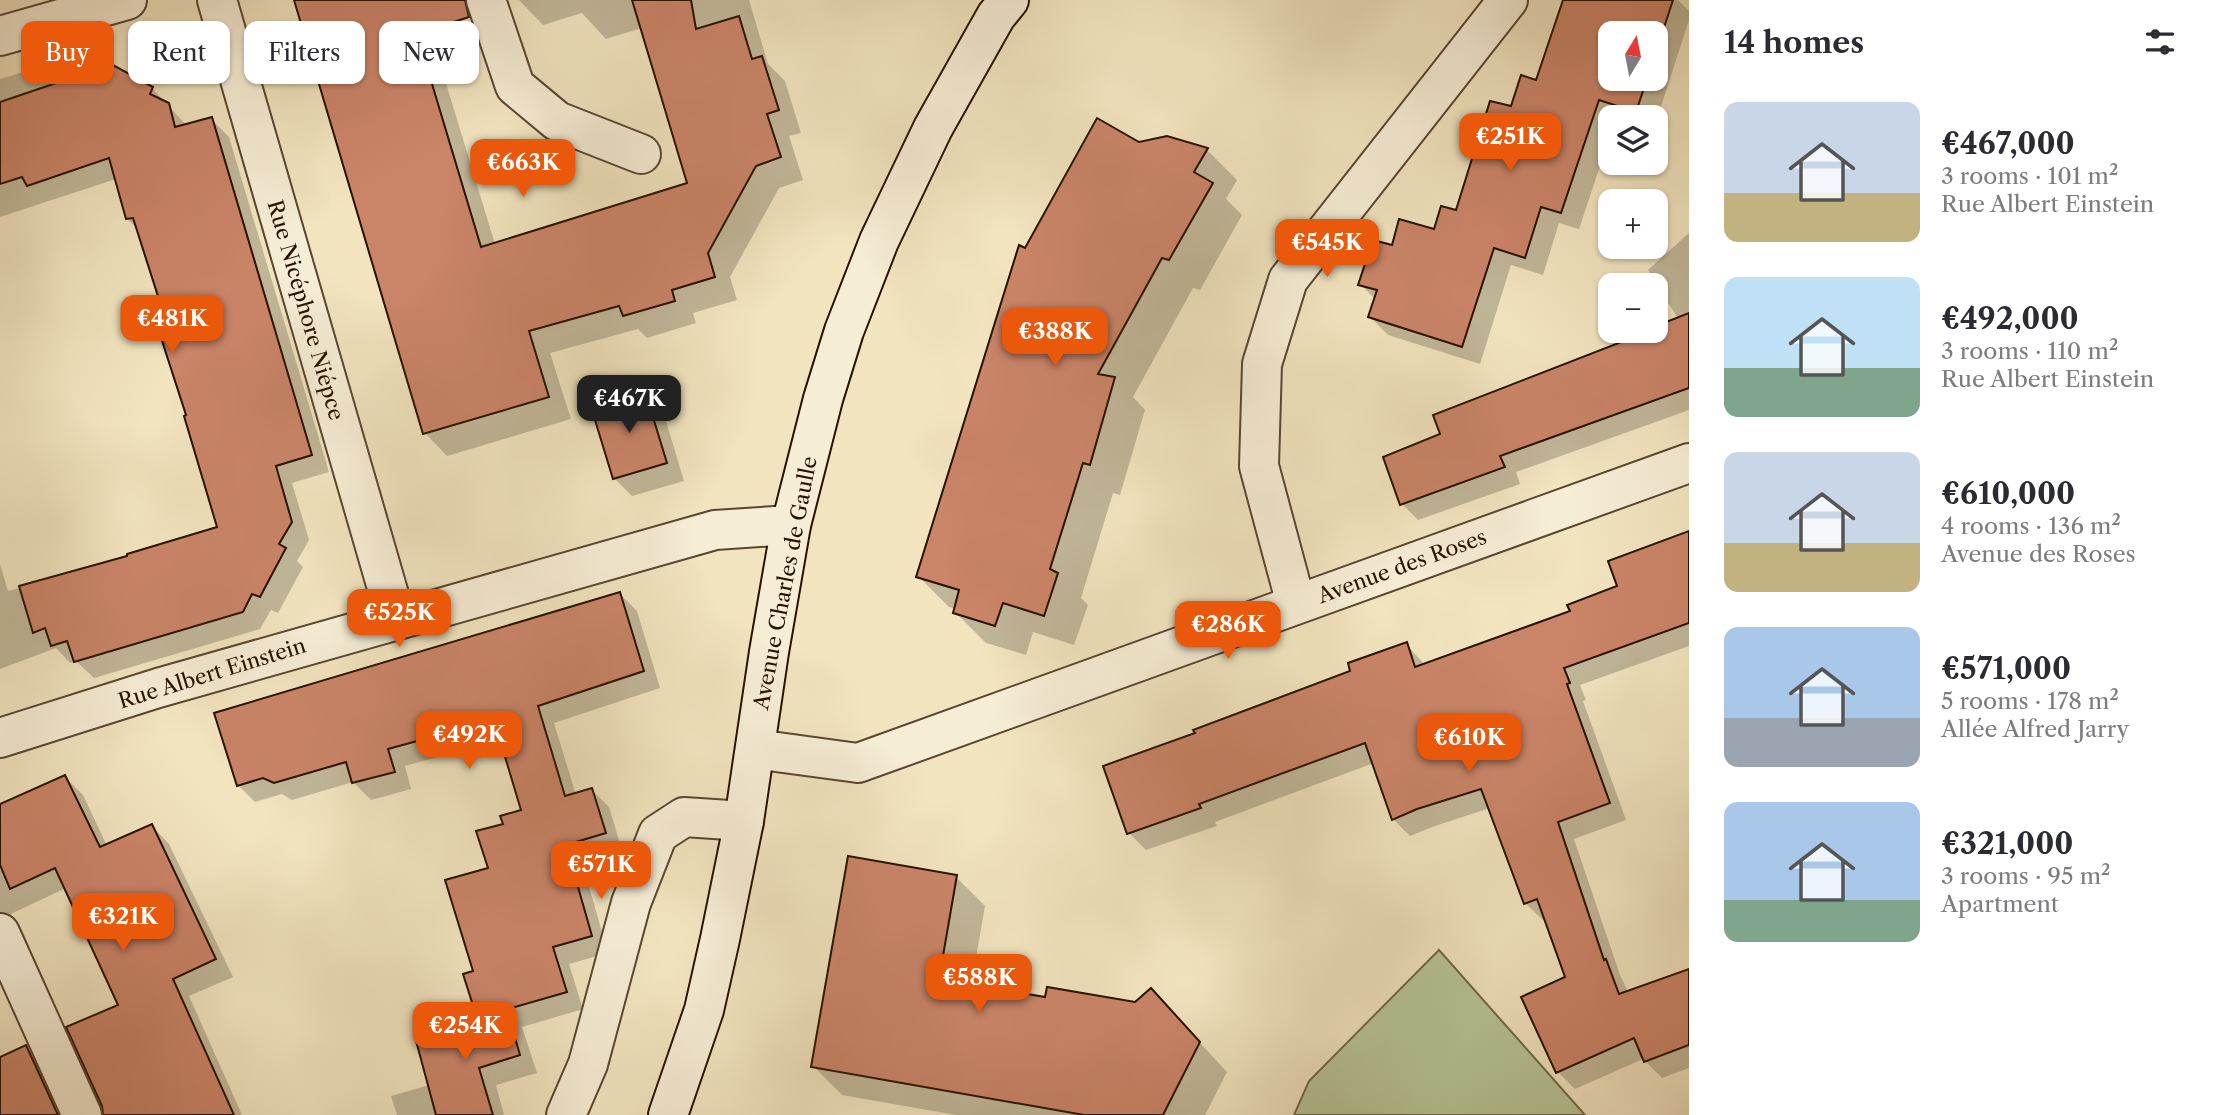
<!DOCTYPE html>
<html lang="en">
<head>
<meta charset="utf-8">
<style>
  :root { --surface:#fff; --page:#f2f2f3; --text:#2b2b33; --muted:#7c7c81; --accent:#ea580c }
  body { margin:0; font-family:"Libre Caslon Text",serif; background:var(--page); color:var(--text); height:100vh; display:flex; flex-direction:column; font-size:26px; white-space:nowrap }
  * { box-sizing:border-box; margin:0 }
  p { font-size:23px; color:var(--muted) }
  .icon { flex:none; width:38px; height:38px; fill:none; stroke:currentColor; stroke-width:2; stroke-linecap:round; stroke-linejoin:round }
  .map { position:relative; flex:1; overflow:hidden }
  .sheet { display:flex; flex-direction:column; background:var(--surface); width:525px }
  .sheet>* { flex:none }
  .hud { position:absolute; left:21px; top:21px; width:665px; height:63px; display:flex; gap:14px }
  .needle { width:46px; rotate:10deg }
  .controls { position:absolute; left:1598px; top:21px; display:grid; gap:14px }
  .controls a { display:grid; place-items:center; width:70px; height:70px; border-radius:14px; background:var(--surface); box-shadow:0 2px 5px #0004; font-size:35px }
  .price { position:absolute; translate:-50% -60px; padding:0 16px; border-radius:14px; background:var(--accent); color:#fff; font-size:23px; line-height:46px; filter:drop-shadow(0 2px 4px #0008) }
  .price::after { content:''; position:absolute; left:50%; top:42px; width:21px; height:16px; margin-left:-10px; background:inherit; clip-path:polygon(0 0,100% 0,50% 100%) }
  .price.current { background:#222; color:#fff }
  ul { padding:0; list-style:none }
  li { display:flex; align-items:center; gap:21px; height:175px; padding:0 35px }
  li span { display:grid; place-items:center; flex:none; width:196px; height:140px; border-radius:14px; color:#555 }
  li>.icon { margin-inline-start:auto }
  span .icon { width:84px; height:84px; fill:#fffc; stroke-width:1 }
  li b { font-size:30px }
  h2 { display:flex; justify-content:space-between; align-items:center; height:84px; padding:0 35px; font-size:30px }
  .pill { padding:0 24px; border-radius:14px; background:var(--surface); box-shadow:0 2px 5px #0004; font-size:24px; line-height:63px }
  .pill.current { background:var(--accent); color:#fff }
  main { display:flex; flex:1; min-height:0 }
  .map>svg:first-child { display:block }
  .green { fill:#b7c595; stroke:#6f6b4a; stroke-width:2 }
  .shadow { fill:#0003; fill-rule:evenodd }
  .building { fill:#ca8468; stroke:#271100; stroke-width:2 }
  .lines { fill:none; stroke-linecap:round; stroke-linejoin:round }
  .street-casing { stroke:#5a4630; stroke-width:42 }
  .secondary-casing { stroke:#271100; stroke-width:42 }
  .street { stroke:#f6edd5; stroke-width:38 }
  .secondary { stroke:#f6edd5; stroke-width:38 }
  .labels { text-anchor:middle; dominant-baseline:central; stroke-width:7; stroke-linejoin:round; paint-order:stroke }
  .street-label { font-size:21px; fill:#271100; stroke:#f6edd5 }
</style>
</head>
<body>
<main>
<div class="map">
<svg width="1689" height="1115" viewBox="0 0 1689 1115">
  <rect width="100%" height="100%" fill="#f1e4bf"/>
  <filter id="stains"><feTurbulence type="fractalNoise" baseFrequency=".00286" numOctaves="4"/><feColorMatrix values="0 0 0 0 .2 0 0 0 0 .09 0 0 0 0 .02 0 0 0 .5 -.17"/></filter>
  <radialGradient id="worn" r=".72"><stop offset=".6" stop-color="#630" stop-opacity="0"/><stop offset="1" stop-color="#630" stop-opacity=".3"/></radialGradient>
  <polygon class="green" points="1439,950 1585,1115 1294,1115 1309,1081"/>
  <g class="shadow">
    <polygon points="296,0 445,0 460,50 438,57 495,244 689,184 642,28 606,39 582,13 543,25 519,0 749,0 768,64 785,81 801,133 789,136 803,180 779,188 730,277 737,300 693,313 696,323 647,338 638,329 550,353 571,419 447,456 425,433"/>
    <path d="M1589,0H1678L1689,11V20L1656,122V117H1610V136L1579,229L1559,223L1543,275L1511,265L1480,364L1388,335L1370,317L1375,299L1360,284L1394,247L1435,231L1457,212L1513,108L1537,82ZM1610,33H1656V79H1610Z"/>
    <polygon points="77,56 100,70 152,88 187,126 211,119 229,137 329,472 292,483 309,540 297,561 303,567 278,613 271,610 260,629 94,678 76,661 70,663 56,648 0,669 0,564 8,591 129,557 219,528 188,416 165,313 138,229 127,219 116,179 0,217 0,79"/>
    <polygon points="1139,144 1207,150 1237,180 1226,199 1242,215 1200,290 1193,288 1133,397 1145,410 1120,495 1113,493 1081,598 1088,605 1074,645 1033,632 1026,655 986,643 955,612 956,609 949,607 918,576 1026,250"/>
    <polygon points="1689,233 1689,329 1677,317 1648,270"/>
    <polygon points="1657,330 1674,346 1689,390 1689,410 1516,472 1520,484 1418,520 1402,504 1442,435 1435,416"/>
    <polygon points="645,393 663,411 684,481 632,496 614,478"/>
    <polygon points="1689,533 1689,646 1580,685 1586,700 1583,701 1626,820 1574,839 1620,975 1628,992 1689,971 1689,1068 1662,1078 1643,1059 1575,1089 1558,1072 1568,978 1546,919 1543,920 1525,903 1490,808 1435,826 1410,836 1393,819 1374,763 1215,822 1217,826 1146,850 1129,833 1197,734 1352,672 1406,644 1425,665 1572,612 1619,587"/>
    <polygon points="620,594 637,611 660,688 554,723 576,795 592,790 609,807 622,850 582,862 608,953 569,964 583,1009 522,1027 537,1073 496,1085 504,1115 397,1115 391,1096 429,1085 480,1020 478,1018 476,972 490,869 506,825 523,811 502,739 405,766 411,789 371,800 353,782 292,800 282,794 255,802 238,785"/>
    <polygon points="65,777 83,795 107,846 152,826 169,844 233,977 189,996 242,1115 109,1115 120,1006 66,888 0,919 0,806"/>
    <polygon points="956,877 985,906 971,986 1047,999 1135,1004 1151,990 1227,1072 1205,1115 956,1115 842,1095 813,1066"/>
    <polygon points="26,1047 44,1064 67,1115 0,1115 0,1059"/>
  </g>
  <g class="building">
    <polygon points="294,0 465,0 469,17 417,34 481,247 687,183 632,0 691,0 696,29 739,16 752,59 762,56 779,110 767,114 781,157 756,166 708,253 715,277 672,290 675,301 623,316 619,306 529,331 549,397 423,434"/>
    <polygon points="1563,0 1673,0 1656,52 1656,33 1610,33 1610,79 1647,79 1636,112 1599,100 1561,213 1541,207 1525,258 1494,248 1462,347 1368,317 1377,290 1358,285 1373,240 1392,245 1399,219 1434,229 1441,206 1456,210 1490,101 1511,106 1521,75 1536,80"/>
    <polygon points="57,42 100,67 104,60 153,87 150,94 169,103 175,127 212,117 312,455 276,466 292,522 279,544 286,548 260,597 252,594 243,612 74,662 67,641 51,646 45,628 33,633 19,586 127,556 127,554 217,527 184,416 186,415 154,316 163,312 133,218 126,219 109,158 27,186 22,177 0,184 0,102 59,82 48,45"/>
    <polygon points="1097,118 1139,142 1167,136 1208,148 1194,172 1213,183 1169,260 1162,258 1098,374 1115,377 1090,465 1083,463 1050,569 1058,573 1044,616 1003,603 995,626 953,613 959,590 916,577 1019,245 1025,248"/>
    <polygon points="1689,313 1689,388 1500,456 1505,467 1400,505 1383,457 1440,434 1433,415 1624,341 1623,338 1642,331 1656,331 1656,326"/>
    <polygon points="645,391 667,463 613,479 591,407"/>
    <polygon points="1689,531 1689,623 1564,668 1570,683 1567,684 1610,803 1558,822 1604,960 1606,959 1619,994 1689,969 1689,1045 1644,1062 1634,1038 1556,1073 1521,997 1565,977 1537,899 1524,904 1481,789 1417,809 1392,820 1365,743 1199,804 1201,808 1127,834 1103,766 1195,733 1193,730 1350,671 1348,663 1407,642 1415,667 1570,611 1567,605 1617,586 1608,561"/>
    <polygon points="620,592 644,671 538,706 565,796 592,788 606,833 566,845 592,936 553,947 567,992 477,1018 463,974 473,971 445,880 488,868 476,831 503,824 500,816 521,810 494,720 388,749 395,772 352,783 346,762 274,783 263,778 237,786 214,713"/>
    <polygon points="65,775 100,847 152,824 216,959 173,979 234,1115 103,1115 102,1106 66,1027 118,1005 55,868 10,889 0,865 0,804"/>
    <polygon points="848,856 957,875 939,979 1045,997 1047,987 1135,1002 1151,988 1200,1042 1163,1115 1084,1115 811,1067"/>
    <polygon points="507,1010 520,1055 479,1068 493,1115 436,1115 415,1037"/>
    <polygon points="26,1045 58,1115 0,1115 0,1057"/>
  </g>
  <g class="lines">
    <g class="street-casing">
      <g id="street">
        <polyline points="217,0 396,619"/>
        <polyline points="486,0 515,86 557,121 641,154"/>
        <polyline points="0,36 127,0"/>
        <polyline points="1296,604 1259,466 1262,364 1288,280 1508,0"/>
        <polyline points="0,738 158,688 715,530 791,525"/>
        <polyline points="755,749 858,763 1689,463"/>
        <polyline points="0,933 82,1115"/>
        <polyline points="566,1115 588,1064 631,903 658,834 684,817 744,821"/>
      </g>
    </g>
    <g class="secondary-casing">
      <polyline id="secondary" points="668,1115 704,1010 720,939 744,821 769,652 791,525 823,399 844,331 879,241 933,128 996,16 1009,0"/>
    </g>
    <use href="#street" class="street"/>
    <use href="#secondary" class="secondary"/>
  </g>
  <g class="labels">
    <g class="street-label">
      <text transform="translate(306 310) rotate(74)">Rue Nicéphore Niépce</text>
      <text transform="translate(1402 566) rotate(-20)">Avenue des Roses</text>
      <text transform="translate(785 583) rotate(-79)">Avenue Charles de Gaulle</text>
      <text transform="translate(212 673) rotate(-17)">Rue Albert Einstein</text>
    </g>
  </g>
  <rect width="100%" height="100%" filter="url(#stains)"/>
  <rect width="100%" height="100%" fill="url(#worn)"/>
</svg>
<div class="controls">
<a><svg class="needle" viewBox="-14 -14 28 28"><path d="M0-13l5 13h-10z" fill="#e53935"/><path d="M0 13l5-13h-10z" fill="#7c7c81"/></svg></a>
<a><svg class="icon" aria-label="layers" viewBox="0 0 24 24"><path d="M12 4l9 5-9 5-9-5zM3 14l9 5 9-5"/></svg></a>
<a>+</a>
<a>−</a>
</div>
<b class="price" style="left:1510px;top:173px">€251K</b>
<b class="price" style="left:523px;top:199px">€663K</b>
<b class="price" style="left:1327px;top:279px">€545K</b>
<b class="price" style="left:172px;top:355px">€481K</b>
<b class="price" style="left:1055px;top:368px">€388K</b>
<b class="price current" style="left:629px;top:435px">€467K</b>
<b class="price" style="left:399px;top:649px">€525K</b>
<b class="price" style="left:1228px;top:661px">€286K</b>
<b class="price" style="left:469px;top:771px">€492K</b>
<b class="price" style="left:1469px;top:774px">€610K</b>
<b class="price" style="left:601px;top:901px">€571K</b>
<b class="price" style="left:123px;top:953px">€321K</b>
<b class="price" style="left:979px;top:1014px">€588K</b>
<b class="price" style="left:465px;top:1062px">€254K</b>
<div class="hud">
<a class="pill current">Buy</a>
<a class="pill">Rent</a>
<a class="pill">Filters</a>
<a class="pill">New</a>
</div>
</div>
<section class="sheet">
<h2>14 homes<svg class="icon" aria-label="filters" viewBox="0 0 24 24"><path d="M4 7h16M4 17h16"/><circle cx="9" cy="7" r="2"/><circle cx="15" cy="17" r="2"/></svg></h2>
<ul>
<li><span style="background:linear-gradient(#c9d6e8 65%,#c2b280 0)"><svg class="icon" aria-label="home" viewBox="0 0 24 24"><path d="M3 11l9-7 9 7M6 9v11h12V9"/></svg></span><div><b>€467,000</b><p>3 rooms · 101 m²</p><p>Rue Albert Einstein</p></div></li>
<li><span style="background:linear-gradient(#bfe0f5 65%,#7fa58c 0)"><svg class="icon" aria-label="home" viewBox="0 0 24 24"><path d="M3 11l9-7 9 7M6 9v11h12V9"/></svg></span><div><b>€492,000</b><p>3 rooms · 110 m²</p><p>Rue Albert Einstein</p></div></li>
<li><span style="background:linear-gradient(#c9d6e8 65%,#c2b280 0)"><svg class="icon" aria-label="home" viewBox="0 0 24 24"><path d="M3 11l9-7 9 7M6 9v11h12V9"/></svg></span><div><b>€610,000</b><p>4 rooms · 136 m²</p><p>Avenue des Roses</p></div></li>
<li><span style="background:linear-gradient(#a9c7e8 65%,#9aa5b1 0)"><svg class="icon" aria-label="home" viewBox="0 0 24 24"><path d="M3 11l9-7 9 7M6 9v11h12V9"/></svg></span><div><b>€571,000</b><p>5 rooms · 178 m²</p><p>Allée Alfred Jarry</p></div></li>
<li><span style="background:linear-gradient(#a9c7e8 70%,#7fa58c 0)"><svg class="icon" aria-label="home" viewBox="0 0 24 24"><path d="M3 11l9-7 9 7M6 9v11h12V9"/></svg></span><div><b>€321,000</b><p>3 rooms · 95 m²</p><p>Apartment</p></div></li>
</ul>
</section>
</main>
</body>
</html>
